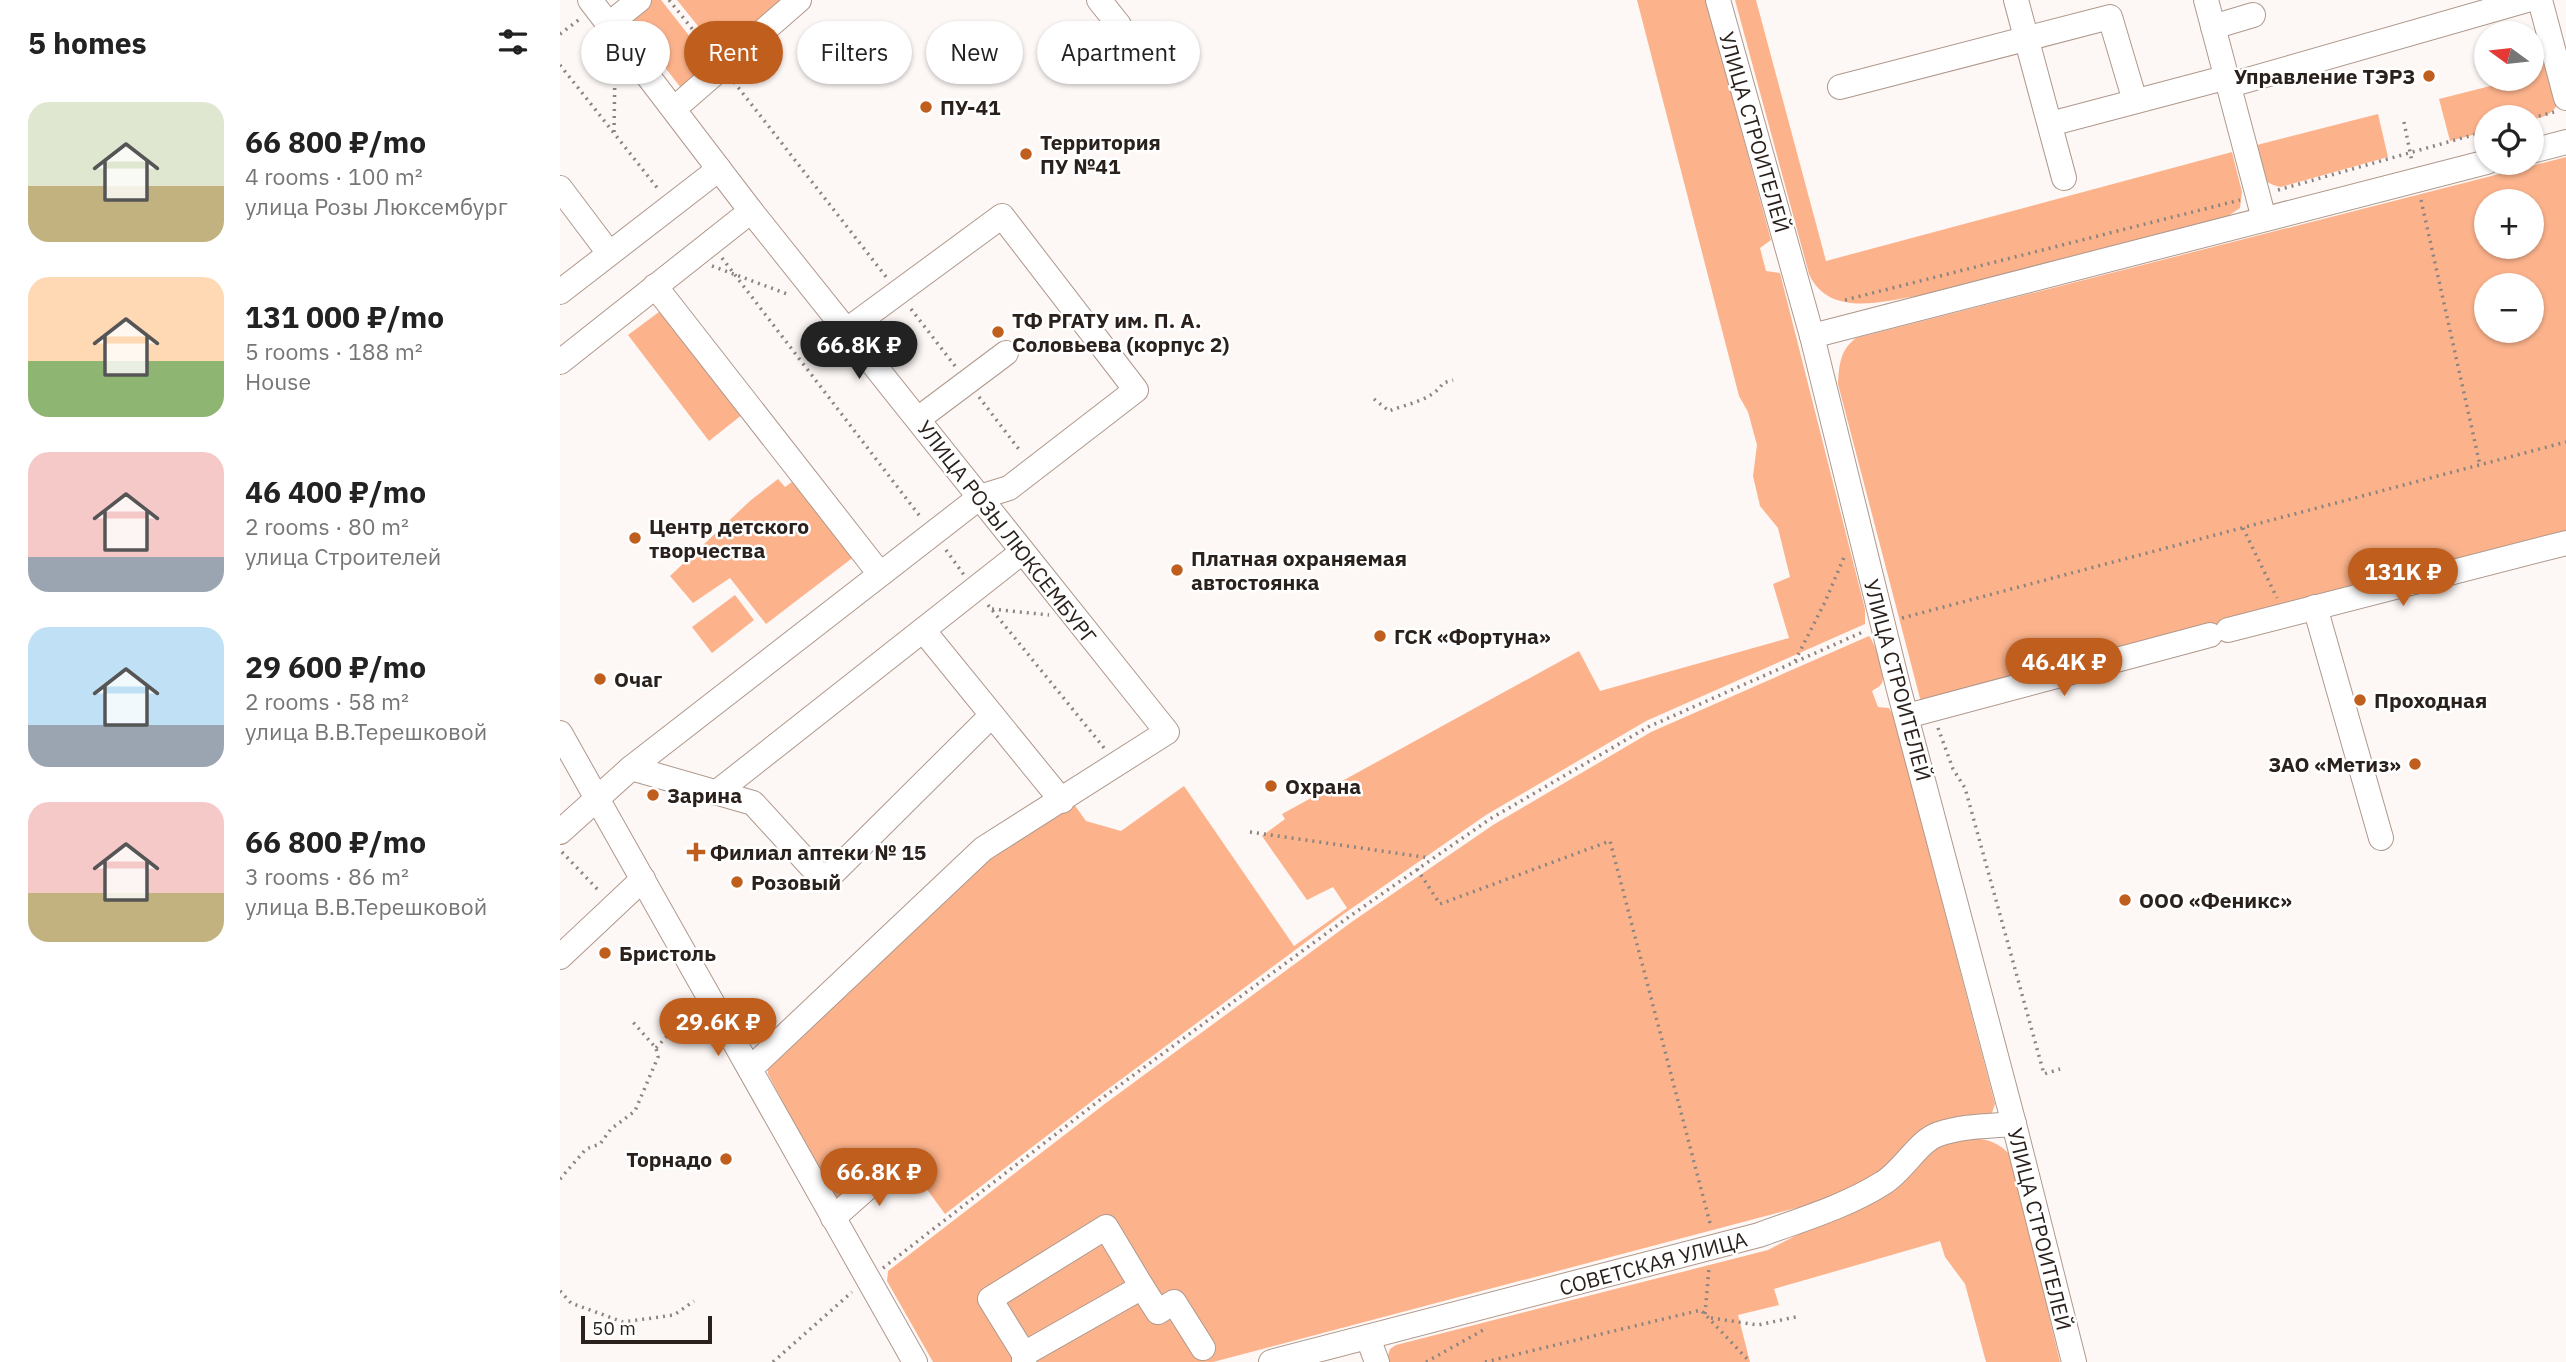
<!DOCTYPE html>
<html lang="en">
<head>
<meta charset="utf-8">
<style>
  :root { --surface:#fff; --page:#f6f6f6; --text:#222; --muted:#767676; --accent:#c05f1d }
  body { margin:0; font-family:"IBM Plex Sans",sans-serif; background:var(--page); color:var(--text); height:100vh; display:flex; flex-direction:column; font-size:26px; white-space:nowrap }
  * { box-sizing:border-box; margin:0 }
  p { font-size:23px; color:var(--muted) }
  .icon { flex:none; width:38px; height:38px; fill:none; stroke:currentColor; stroke-width:2; stroke-linecap:round; stroke-linejoin:round }
  .map { position:relative; flex:1; overflow:hidden }
  .panel { display:flex; flex-direction:column; background:var(--surface); width:560px }
  .panel>* { flex:none }
  .banner { position:absolute; left:21px; top:21px; width:665px; height:63px; display:flex; gap:14px }
  .needle { width:46px; rotate:285deg }
  .fabs { position:absolute; left:1914px; top:21px; display:grid; gap:14px }
  .fabs a { display:grid; place-items:center; width:70px; height:70px; border-radius:50%; background:var(--surface); box-shadow:0 2px 5px #0004; font-size:35px }
  .scale { position:absolute; left:21px; bottom:18px; width:131px; box-sizing:border-box; padding-left:7px; border:4px solid #2a211c; border-top:0; font-size:19px; line-height:24px; white-space:nowrap; color:#2a211c; -webkit-text-stroke:5px #fff; paint-order:stroke }
  .price { position:absolute; translate:-50% -60px; padding:0 16px; border-radius:24px; background:var(--accent); color:#fff; font-size:23px; line-height:46px; filter:drop-shadow(0 2px 4px #0008) }
  .price::after { content:''; position:absolute; left:50%; top:42px; width:21px; height:16px; margin-left:-10px; background:inherit; clip-path:polygon(0 0,100% 0,50% 100%) }
  .price.on { background:#222; color:#fff }
  ul { padding:0; list-style:none }
  li { display:flex; align-items:center; gap:21px; height:175px; padding:0 28px }
  li span { display:grid; place-items:center; flex:none; width:196px; height:140px; border-radius:21px; color:#555 }
  li>.icon { margin-inline-start:auto }
  span .icon { width:84px; height:84px; fill:#fffc; stroke-width:1 }
  li b { font-size:30px }
  h2 { display:flex; justify-content:space-between; align-items:center; height:84px; padding:0 28px; font-size:30px }
  .tag { padding:0 24px; border-radius:32px; background:var(--surface); box-shadow:0 2px 5px #0004; font-size:24px; line-height:63px }
  .tag.on { background:var(--accent); color:#fff }
  main { display:flex; flex:1; min-height:0 }
  .map>svg:first-child { display:block }
  .green { fill:#fcb38c; fill-rule:evenodd }
  .lines { fill:none; stroke-linecap:round; stroke-linejoin:round }
  .minor-casing { stroke:#af988c; stroke-width:26 }
  .path { stroke:#8b8480; stroke-width:3.5; stroke-dasharray:2 5; stroke-linecap:butt }
  .minor { stroke:#fff; stroke-width:24 }
  .poi-dot { fill:#c05f1d; stroke:#fff; stroke-width:2.5 }
  .labels { text-anchor:middle; dominant-baseline:central; stroke-width:5; stroke-linejoin:round; paint-order:stroke }
  .poi-label { font-size:21px; font-weight:bold; fill:#2a211c; stroke:#fff; text-anchor:start }
  .street-label { font-size:21px; fill:#2a211c; stroke:#fff }
</style>
</head>
<body>
<main>
<section class="panel">
<h2>5 homes<svg class="icon" aria-label="filters" viewBox="0 0 24 24"><path d="M4 7h16M4 17h16"/><circle cx="9" cy="7" r="2"/><circle cx="15" cy="17" r="2"/></svg></h2>
<ul>
<li><span style="background:linear-gradient(#dfe7d0 60%,#c2b280 0)"><svg class="icon" aria-label="home" viewBox="0 0 24 24"><path d="M3 11l9-7 9 7M6 9v11h12V9"/></svg></span><div><b>66 800 ₽/mo</b><p>4 rooms · 100 m²</p><p>улица Розы Люксембург</p></div></li>
<li><span style="background:linear-gradient(#ffd9b3 60%,#8fb573 0)"><svg class="icon" aria-label="home" viewBox="0 0 24 24"><path d="M3 11l9-7 9 7M6 9v11h12V9"/></svg></span><div><b>131 000 ₽/mo</b><p>5 rooms · 188 m²</p><p>House</p></div></li>
<li><span style="background:linear-gradient(#f6c9c9 75%,#9aa5b1 0)"><svg class="icon" aria-label="home" viewBox="0 0 24 24"><path d="M3 11l9-7 9 7M6 9v11h12V9"/></svg></span><div><b>46 400 ₽/mo</b><p>2 rooms · 80 m²</p><p>улица Строителей</p></div></li>
<li><span style="background:linear-gradient(#bfe0f5 70%,#9aa5b1 0)"><svg class="icon" aria-label="home" viewBox="0 0 24 24"><path d="M3 11l9-7 9 7M6 9v11h12V9"/></svg></span><div><b>29 600 ₽/mo</b><p>2 rooms · 58 m²</p><p>улица В.В.Терешковой</p></div></li>
<li><span style="background:linear-gradient(#f6c9c9 65%,#c2b280 0)"><svg class="icon" aria-label="home" viewBox="0 0 24 24"><path d="M3 11l9-7 9 7M6 9v11h12V9"/></svg></span><div><b>66 800 ₽/mo</b><p>3 rooms · 86 m²</p><p>улица В.В.Терешковой</p></div></li>
</ul>
</section>
<div class="map">
<svg width="2006" height="1362" viewBox="0 0 2006 1362">
  <rect width="100%" height="100%" fill="#fdf8f6"/>
  <g class="green">
    <polygon points="90,0 101,0 153,66 121,88 72,25 71,21"/>
    <polygon points="117,0 230,0 163,57"/>
    <polygon points="1077,0 1146,0 1211,240 1200,248 1206,271 1220,273 1305,609 1305,624 1086,721 926,815 785,913 540,1095 385,1214 338,1150 277,1205 208,1074 207,1063 425,854 511,800 526,821 561,831 624,786 734,946 787,908 773,887 747,900 702,836 725,819 722,814 1019,651 1040,691 1229,638 1213,584 1230,577 1218,528 1200,506 1193,476 1197,445 1188,412 1179,396"/>
    <path d="M1175,0H1196L1266,261L1672,152L1682,192L1680,208L1668,216L1357,296C1321,302 1268,317 1249,274Z"/>
    <path d="M1986,40L1998,103C1993,114 1984,117 1972,120V117H1927V131L1890,141L1879,99L1958,79H1972V44Z"/>
    <path d="M1818,114L1828,157L1721,187C1696,182 1698,169 1693,146Z"/>
    <path d="M2006,157V536L1362,706L1278,384C1279,365 1280,350 1296,338ZM1927,201H1972V247H1927ZM1927,285H1972V331H1927Z"/>
    <polygon points="103,309 183,414 149,441 68,335"/>
    <polygon points="218,479 225,487 236,479 295,556 206,624 170,578 133,603 110,576 191,500"/>
    <polygon points="175,595 194,620 152,653 132,627"/>
    <path d="M1309,636C1315,643 1326,674 1322,683C1320,687 1316,688 1312,691L1318,707L1329,708L1333,715L1435,1104L1432,1113L1348,1150L1306,1181L1259,1202L653,1362H373L327,1281L328,1271L546,1103L793,921L933,825L1091,732Z"/>
    <path d="M1393,1138C1417,1138 1435,1137 1451,1156L1500,1362H1426L1405,1284L1385,1257L1380,1241L1214,1289L1219,1305L1178,1315L1190,1362H826L830,1349L836,1345L1208,1250L1344,1180L1375,1147Z"/>
  </g>
  <g class="lines">
    <g class="minor-casing">
      <g id="minor">
        <polyline points="30,0 191,211 607,732 423,849 190,1069"/>
        <polyline points="539,0 559,25"/>
        <polyline points="1158,0 1252,336 1339,690 1454,1124 1514,1362"/>
        <polyline points="1456,0 1504,178"/>
        <polyline points="1646,0 1704,219"/>
        <polyline points="1980,0 2006,98"/>
        <polyline points="48,25 79,0"/>
        <polyline points="1653,27 1693,15"/>
        <polyline points="1670,85 1967,0"/>
        <polyline points="1280,87 1550,17 1575,101"/>
        <polyline points="115,108 239,0"/>
        <polyline points="1490,124 1668,77"/>
        <polyline points="1972,151 2006,142"/>
        <polyline points="0,188 49,253"/>
        <polyline points="95,286 320,574"/>
        <polyline points="0,292 159,169"/>
        <polyline points="1252,336 1927,162"/>
        <polyline points="0,362 191,211"/>
        <polyline points="358,419 446,353"/>
        <polyline points="1755,607 1821,838"/>
        <polyline points="363,630 502,801"/>
        <polyline points="1668,630 2006,543"/>
        <polyline points="1347,716 1650,635"/>
        <polyline points="0,733 355,1362"/>
        <polyline points="71,768 193,803 258,874 271,875 432,715"/>
        <polyline points="156,793 462,552"/>
        <polyline points="0,832 71,768 420,497 449,488 576,390 442,216 287,330"/>
        <polyline points="0,957 83,879"/>
        <polyline points="273,1218 334,1164"/>
        <polyline points="582,1287 598,1312 614,1302 643,1348"/>
        <polyline points="808,1338 817,1362"/>
        <polyline points="464,1362 464,1354 430,1299 546,1227 582,1287 464,1354"/>
        <path d="M711,1362L1199,1235C1240,1220 1285,1207 1323,1183C1343,1171 1359,1140 1379,1134C1402,1126 1430,1126 1454,1124"/>
      </g>
    </g>
    <g class="path">
      <polyline points="109,0 150,51"/>
      <polyline points="0,34 21,18"/>
      <polyline points="0,65 99,190"/>
      <polyline points="174,82 327,278"/>
      <polyline points="1972,118 1994,112"/>
      <polyline points="1844,122 1852,162"/>
      <polyline points="54,132 55,66"/>
      <polyline points="1718,190 1927,131"/>
      <polyline points="1861,200 1920,465"/>
      <polyline points="162,258 362,519"/>
      <polyline points="152,266 230,295"/>
      <polyline points="1285,300 1680,200"/>
      <polyline points="351,309 395,366"/>
      <polyline points="419,397 461,452"/>
      <path d="M814,399L829,411C847,404 873,400 883,383L893,380"/>
      <polyline points="1683,528 1717,598"/>
      <polyline points="386,550 404,575"/>
      <polyline points="428,605 545,749"/>
      <polyline points="432,609 489,615"/>
      <polyline points="1342,618 2006,442"/>
      <polyline points="1235,661 1265,602 1285,555"/>
      <polyline points="1378,728 1393,769 1405,788 1484,1074 1500,1069"/>
      <polyline points="690,832 870,858"/>
      <polyline points="2,852 40,892"/>
      <polyline points="857,869 880,904 1050,841 1151,1227"/>
      <polyline points="96,1048 122,1020"/>
      <polyline points="0,1179 26,1149 40,1144 51,1129 75,1111 98,1057 96,1048 71,1020"/>
      <polyline points="323,1268 545,1096 790,916 930,819 1088,727 1305,631"/>
      <polyline points="0,1291 11,1303 63,1322 114,1315 134,1301"/>
      <polyline points="1145,1314 1149,1268"/>
      <polyline points="1151,1318 1198,1325 1240,1316"/>
      <polyline points="213,1362 292,1292"/>
      <polyline points="866,1362 925,1329"/>
      <polyline points="925,1362 1141,1310 1190,1362"/>
    </g>
    <use href="#minor" class="minor"/>
  </g>
  <g class="poi-dot">
    <circle cx="1869" cy="76" r="7"/>
    <circle cx="366" cy="107" r="7"/>
    <circle cx="466" cy="154" r="7"/>
    <circle cx="438" cy="332" r="7"/>
    <circle cx="75" cy="538" r="7"/>
    <circle cx="617" cy="570" r="7"/>
    <circle cx="820" cy="636" r="7"/>
    <circle cx="40" cy="679" r="7"/>
    <circle cx="1800" cy="700" r="7"/>
    <circle cx="1855" cy="764" r="7"/>
    <circle cx="711" cy="786" r="7"/>
    <circle cx="93" cy="795" r="7"/>
    <path d="M132.5 841.5h7v7h7v7h-7v7h-7v-7h-7v-7h7z"/>
    <circle cx="177" cy="882" r="7"/>
    <circle cx="1565" cy="900" r="7"/>
    <circle cx="45" cy="953" r="7"/>
    <circle cx="166" cy="1159" r="7"/>
  </g>
  <g class="labels">
    <g class="poi-label">
      <text x="1855" y="76" text-anchor="end">Управление ТЭРЗ</text>
      <text x="380" y="107">ПУ-41</text>
      <text x="480" y="142">Территория<tspan x="480" dy="24">ПУ №41</tspan></text>
      <text x="452" y="320">ТФ РГАТУ им. П. А.<tspan x="452" dy="24">Соловьева (корпус 2)</tspan></text>
      <text x="89" y="526">Центр детского<tspan x="89" dy="24">творчества</tspan></text>
      <text x="631" y="558">Платная охраняемая<tspan x="631" dy="24">автостоянка</tspan></text>
      <text x="834" y="636">ГСК «Фортуна»</text>
      <text x="54" y="679">Очаг</text>
      <text x="1814" y="700">Проходная</text>
      <text x="1841" y="764" text-anchor="end">ЗАО «Метиз»</text>
      <text x="725" y="786">Охрана</text>
      <text x="107" y="795">Зарина</text>
      <text x="150" y="852">Филиал аптеки № 15</text>
      <text x="191" y="882">Розовый</text>
      <text x="1579" y="900">ООО «Феникс»</text>
      <text x="59" y="953">Бристоль</text>
      <text x="152" y="1159" text-anchor="end">Торнадо</text>
    </g>
    <g class="street-label">
      <text transform="translate(1195 132) rotate(74)">УЛИЦА СТРОИТЕЛЕЙ</text>
      <text transform="translate(447 532) rotate(52)">УЛИЦА РОЗЫ ЛЮКСЕМБУРГ</text>
      <text transform="translate(1338 680) rotate(75)">УЛИЦА СТРОИТЕЛЕЙ</text>
      <text transform="translate(1480 1229) rotate(76)">УЛИЦА СТРОИТЕЛЕЙ</text>
      <text transform="translate(1093 1263) rotate(-15)">СОВЕТСКАЯ УЛИЦА</text>
    </g>
  </g>
</svg>
<div class="fabs">
<a><svg class="needle" viewBox="-14 -14 28 28"><path d="M0-13l5 13h-10z" fill="#e53935"/><path d="M0 13l5-13h-10z" fill="#767676"/></svg></a>
<a><svg class="icon" aria-label="locate" viewBox="0 0 24 24"><circle cx="12" cy="12" r="6"/><path d="M12 2v4M12 18v4M2 12h4M18 12h4"/></svg></a>
<a>+</a>
<a>−</a>
</div>
<div class="scale">50 m</div>
<b class="price on" style="left:299px;top:381px">66.8K ₽</b>
<b class="price" style="left:1843px;top:608px">131K ₽</b>
<b class="price" style="left:1504px;top:698px">46.4K ₽</b>
<b class="price" style="left:158px;top:1058px">29.6K ₽</b>
<b class="price" style="left:319px;top:1208px">66.8K ₽</b>
<div class="banner">
<a class="tag">Buy</a>
<a class="tag on">Rent</a>
<a class="tag">Filters</a>
<a class="tag">New</a>
<a class="tag">Apartment</a>
</div>
</div>
</main>
</body>
</html>
